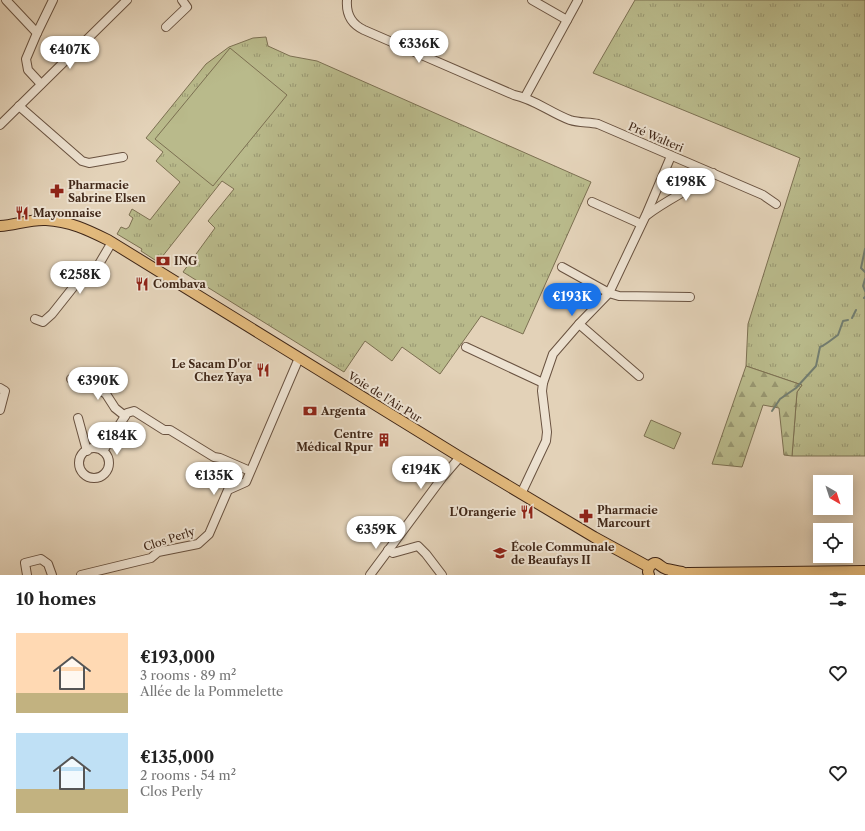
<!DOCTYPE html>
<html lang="en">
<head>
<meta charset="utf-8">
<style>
  :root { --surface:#fff; --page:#f6f6f6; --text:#222; --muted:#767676; --accent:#1a73e8 }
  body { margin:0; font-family:"Libre Caslon Text",serif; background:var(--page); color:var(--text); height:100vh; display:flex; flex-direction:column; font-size:15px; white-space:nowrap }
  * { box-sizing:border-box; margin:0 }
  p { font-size:13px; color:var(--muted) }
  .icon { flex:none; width:22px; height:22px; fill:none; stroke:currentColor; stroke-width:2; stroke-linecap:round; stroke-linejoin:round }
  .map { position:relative; height:575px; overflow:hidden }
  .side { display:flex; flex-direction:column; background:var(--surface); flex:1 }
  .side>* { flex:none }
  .needle { width:26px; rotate:141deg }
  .tools { position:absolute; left:813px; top:475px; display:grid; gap:8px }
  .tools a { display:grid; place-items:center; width:40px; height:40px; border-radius:0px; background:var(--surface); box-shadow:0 2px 10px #0003; font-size:20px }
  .price { position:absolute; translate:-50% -34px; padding:0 9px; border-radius:14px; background:#fff; color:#222; font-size:13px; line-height:26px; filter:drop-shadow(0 1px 2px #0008) }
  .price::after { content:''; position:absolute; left:50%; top:24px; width:12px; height:9px; margin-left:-6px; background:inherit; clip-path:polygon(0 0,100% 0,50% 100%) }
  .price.selected { background:var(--accent); color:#fff }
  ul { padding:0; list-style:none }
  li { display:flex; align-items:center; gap:12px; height:100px; padding:0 16px }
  li span { display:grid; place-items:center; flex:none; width:112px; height:80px; border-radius:0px; color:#555 }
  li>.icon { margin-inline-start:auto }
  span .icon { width:48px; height:48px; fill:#fffc; stroke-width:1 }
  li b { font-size:17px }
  h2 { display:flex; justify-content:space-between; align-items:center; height:48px; padding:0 16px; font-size:17px }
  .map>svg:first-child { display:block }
  .grass { fill:url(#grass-tufts); stroke:#7c7052 }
  .forest { fill:url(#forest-firs); stroke:#7c7052 }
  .pitch { fill:#b9ba8b; stroke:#7c7052 }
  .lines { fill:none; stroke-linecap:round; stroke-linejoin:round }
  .stream { stroke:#737e71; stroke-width:2 }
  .minor-casing { stroke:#695240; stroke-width:10 }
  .major-casing { stroke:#402718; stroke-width:12 }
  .minor { stroke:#ede2d1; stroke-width:8 }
  .major { stroke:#e2b97c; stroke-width:10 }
  .labels { text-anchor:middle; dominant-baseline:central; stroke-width:4; stroke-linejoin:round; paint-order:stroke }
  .street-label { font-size:11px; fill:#402718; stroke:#ede2d1 }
  .poi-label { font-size:11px; font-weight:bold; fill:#402718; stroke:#ede2d1; text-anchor:start }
</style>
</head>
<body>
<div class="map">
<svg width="865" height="575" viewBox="0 0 865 575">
  <defs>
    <pattern id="grass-tufts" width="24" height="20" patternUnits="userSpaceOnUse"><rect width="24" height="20" fill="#b9ba8b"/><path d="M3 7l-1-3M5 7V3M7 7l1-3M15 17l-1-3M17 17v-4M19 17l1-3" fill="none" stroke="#989771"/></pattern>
    <pattern id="forest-firs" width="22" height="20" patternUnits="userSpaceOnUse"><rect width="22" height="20" fill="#b9ba8b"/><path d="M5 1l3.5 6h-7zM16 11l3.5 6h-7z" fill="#989771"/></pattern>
  </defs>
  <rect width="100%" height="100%" fill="#e3d2b8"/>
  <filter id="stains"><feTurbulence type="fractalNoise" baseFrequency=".005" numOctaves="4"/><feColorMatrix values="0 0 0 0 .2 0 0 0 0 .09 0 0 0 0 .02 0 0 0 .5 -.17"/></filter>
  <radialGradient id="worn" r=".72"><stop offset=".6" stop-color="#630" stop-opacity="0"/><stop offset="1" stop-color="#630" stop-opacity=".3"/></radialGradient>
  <g class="grass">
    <polygon points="635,0 865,0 865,456 792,456 797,392 802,385 746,366 748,324 800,158 593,73"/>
    <polygon points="266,37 268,46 290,56 317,61 591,182 523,334 481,316 440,374 402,347 392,361 365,341 344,372 183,272 215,228 208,221 234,189 222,181 158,262 141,251 142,249 117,234 121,227 126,229 129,227 133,218 129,215 132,209 150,220 180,182 156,161 163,152 146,138 206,64 229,47 253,38"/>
  </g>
  <polygon class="forest" points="746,366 802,385 797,392 792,456 784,455 779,408 763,405 742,467 712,464"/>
  <g class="pitch">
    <polygon points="230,48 287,95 213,186 155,139"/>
    <polygon points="651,420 681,433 674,449 644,436"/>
  </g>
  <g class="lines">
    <g class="stream">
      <polyline points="865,249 861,268 865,272"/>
      <polyline points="865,279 863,286 865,291"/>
      <polyline points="864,298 865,297"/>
      <polyline points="852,318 856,310"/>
      <path d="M772,411L780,399L796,388L816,366L820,347C827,344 832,339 838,335L843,321L848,320"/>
    </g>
    <g class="minor-casing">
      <g id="minor">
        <polyline points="6,0 37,33"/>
        <path d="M347,0C346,13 351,24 364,30L514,95C534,99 551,113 570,120C579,123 589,122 598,124L763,195L776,204"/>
        <polyline points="532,0 567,20"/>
        <polyline points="166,27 187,7 182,0"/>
        <polyline points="41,84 28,70 26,59 37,33 53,0"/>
        <polyline points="525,97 578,0"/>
        <polyline points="19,106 82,161 89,163 123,157"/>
        <polyline points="0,125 127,0"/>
        <polyline points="592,202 641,224"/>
        <path d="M647,215C668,199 692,189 713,173"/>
        <polyline points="562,267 609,293 619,296 690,297"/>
        <polyline points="35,319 43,322 52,314 79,280 92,276 112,242"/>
        <polyline points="579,324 639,376"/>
        <polyline points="466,347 543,383"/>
        <polyline points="71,379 84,380 94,386 106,394 115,408 125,416"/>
        <polyline points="0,388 5,391 0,410"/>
        <polyline points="78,418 87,451"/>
        <circle cx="94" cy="463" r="15"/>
        <polyline points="103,451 127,413 134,411 164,430 170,430 214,457 220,458 250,471"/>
        <polyline points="521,494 546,441 547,432 542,391 543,383 553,354 579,324 609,293 646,215 671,156"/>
        <polyline points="388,550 393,553 418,546 426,554 442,575"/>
        <polyline points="27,575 25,563 41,559 48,564 52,575"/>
        <polyline points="81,575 151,558 158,552 198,544 209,534 228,490 246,482 299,358"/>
        <polyline points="370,575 442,478 460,457"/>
      </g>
    </g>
    <g class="major-casing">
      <g id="major">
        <path d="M0,226C15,225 31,219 46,220C69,221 88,230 108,240L460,457L594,537L649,567"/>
        <path d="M649,575L648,572L649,567C657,558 659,567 666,569C671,570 677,571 682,572"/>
        <polyline points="673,575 688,573 865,571"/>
      </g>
    </g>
    <use href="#minor" class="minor"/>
    <use href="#major" class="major"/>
  </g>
  <defs>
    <g id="pharmacy-bare" transform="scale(1.08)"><path d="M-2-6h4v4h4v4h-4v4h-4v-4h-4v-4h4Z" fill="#8f2418" stroke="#ede2d1" stroke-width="2.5" paint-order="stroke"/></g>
    <g id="restaurant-bare" transform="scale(1.08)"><path d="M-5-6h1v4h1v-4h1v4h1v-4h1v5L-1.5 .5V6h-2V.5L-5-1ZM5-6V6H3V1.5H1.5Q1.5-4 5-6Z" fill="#8f2418" stroke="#ede2d1" stroke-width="2.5" paint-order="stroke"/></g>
    <g id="bank-bare" transform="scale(1.08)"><path d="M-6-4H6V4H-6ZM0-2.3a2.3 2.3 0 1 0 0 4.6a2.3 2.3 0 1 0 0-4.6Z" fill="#8f2418" stroke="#ede2d1" stroke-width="2.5" paint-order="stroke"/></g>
    <g id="building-bare" transform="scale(1.08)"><path d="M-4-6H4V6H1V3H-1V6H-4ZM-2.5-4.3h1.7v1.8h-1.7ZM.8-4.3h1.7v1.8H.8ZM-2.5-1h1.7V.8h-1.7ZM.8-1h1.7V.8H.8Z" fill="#8f2418" stroke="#ede2d1" stroke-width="2.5" paint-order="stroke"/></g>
    <g id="school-bare" transform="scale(1.08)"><path d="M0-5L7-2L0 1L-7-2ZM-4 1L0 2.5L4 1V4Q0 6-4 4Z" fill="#8f2418" stroke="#ede2d1" stroke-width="2.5" paint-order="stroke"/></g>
  </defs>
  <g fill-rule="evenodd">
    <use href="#pharmacy-bare" x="57" y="191"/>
    <use href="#restaurant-bare" x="22" y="213"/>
    <use href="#bank-bare" x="163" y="261"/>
    <use href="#restaurant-bare" x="142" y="284"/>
    <use href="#restaurant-bare" x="263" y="370"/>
    <use href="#bank-bare" x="310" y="411"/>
    <use href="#building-bare" x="384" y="440"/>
    <use href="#restaurant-bare" x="527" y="512"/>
    <use href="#pharmacy-bare" x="586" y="516"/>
    <use href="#school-bare" x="500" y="553"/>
  </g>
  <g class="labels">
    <g class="street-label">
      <text transform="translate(656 137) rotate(23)">Pré Walteri</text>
      <text transform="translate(385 397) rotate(32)">Voie de l'Air Pur</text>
      <text transform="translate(169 539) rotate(-18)">Clos Perly</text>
    </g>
    <g class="poi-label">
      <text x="68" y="185">Pharmacie<tspan x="68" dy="13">Sabrine Elsen</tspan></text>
      <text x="33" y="213">Mayonnaise</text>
      <text x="174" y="261">ING</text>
      <text x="153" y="284">Combava</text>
      <text x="252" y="364" text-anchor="end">Le Sacam D'or<tspan x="252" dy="13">Chez Yaya</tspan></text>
      <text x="321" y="411">Argenta</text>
      <text x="373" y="434" text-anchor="end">Centre<tspan x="373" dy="13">Médical Rpur</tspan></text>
      <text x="597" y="510">Pharmacie<tspan x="597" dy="13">Marcourt</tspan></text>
      <text x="516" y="512" text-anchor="end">L'Orangerie</text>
      <text x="511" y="547">École Communale<tspan x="511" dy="13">de Beaufays II</tspan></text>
    </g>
  </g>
  <rect width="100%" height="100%" filter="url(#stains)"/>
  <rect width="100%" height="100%" fill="url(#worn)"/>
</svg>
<div class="tools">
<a><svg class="needle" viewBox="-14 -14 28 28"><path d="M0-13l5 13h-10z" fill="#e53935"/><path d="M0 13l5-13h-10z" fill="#767676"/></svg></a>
<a><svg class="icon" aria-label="locate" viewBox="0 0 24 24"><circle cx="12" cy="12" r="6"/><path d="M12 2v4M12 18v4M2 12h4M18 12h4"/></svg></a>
</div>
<b class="price" style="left:419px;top:64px">€336K</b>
<b class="price" style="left:70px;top:70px">€407K</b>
<b class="price" style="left:686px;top:202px">€198K</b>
<b class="price" style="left:80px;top:295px">€258K</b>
<b class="price selected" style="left:572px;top:317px">€193K</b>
<b class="price" style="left:98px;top:401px">€390K</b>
<b class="price" style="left:117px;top:456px">€184K</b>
<b class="price" style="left:421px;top:490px">€194K</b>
<b class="price" style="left:214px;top:496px">€135K</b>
<b class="price" style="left:376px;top:550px">€359K</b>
</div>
<section class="side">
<h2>10 homes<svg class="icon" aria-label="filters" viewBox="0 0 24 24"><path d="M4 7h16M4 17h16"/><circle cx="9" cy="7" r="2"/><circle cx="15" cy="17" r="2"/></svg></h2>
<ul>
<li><span style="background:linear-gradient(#ffd9b3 75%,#c2b280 0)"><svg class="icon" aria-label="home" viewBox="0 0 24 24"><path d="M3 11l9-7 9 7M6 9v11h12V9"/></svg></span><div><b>€193,000</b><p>3 rooms · 89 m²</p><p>Allée de la Pommelette</p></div><svg class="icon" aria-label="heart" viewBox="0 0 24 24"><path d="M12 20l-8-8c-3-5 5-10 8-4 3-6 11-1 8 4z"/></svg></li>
<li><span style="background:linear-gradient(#bfe0f5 70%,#c2b280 0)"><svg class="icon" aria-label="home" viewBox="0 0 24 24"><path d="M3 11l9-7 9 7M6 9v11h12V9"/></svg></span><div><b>€135,000</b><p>2 rooms · 54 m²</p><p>Clos Perly</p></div><svg class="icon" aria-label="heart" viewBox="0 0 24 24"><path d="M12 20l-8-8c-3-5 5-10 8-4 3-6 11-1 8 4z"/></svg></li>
</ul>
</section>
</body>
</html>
